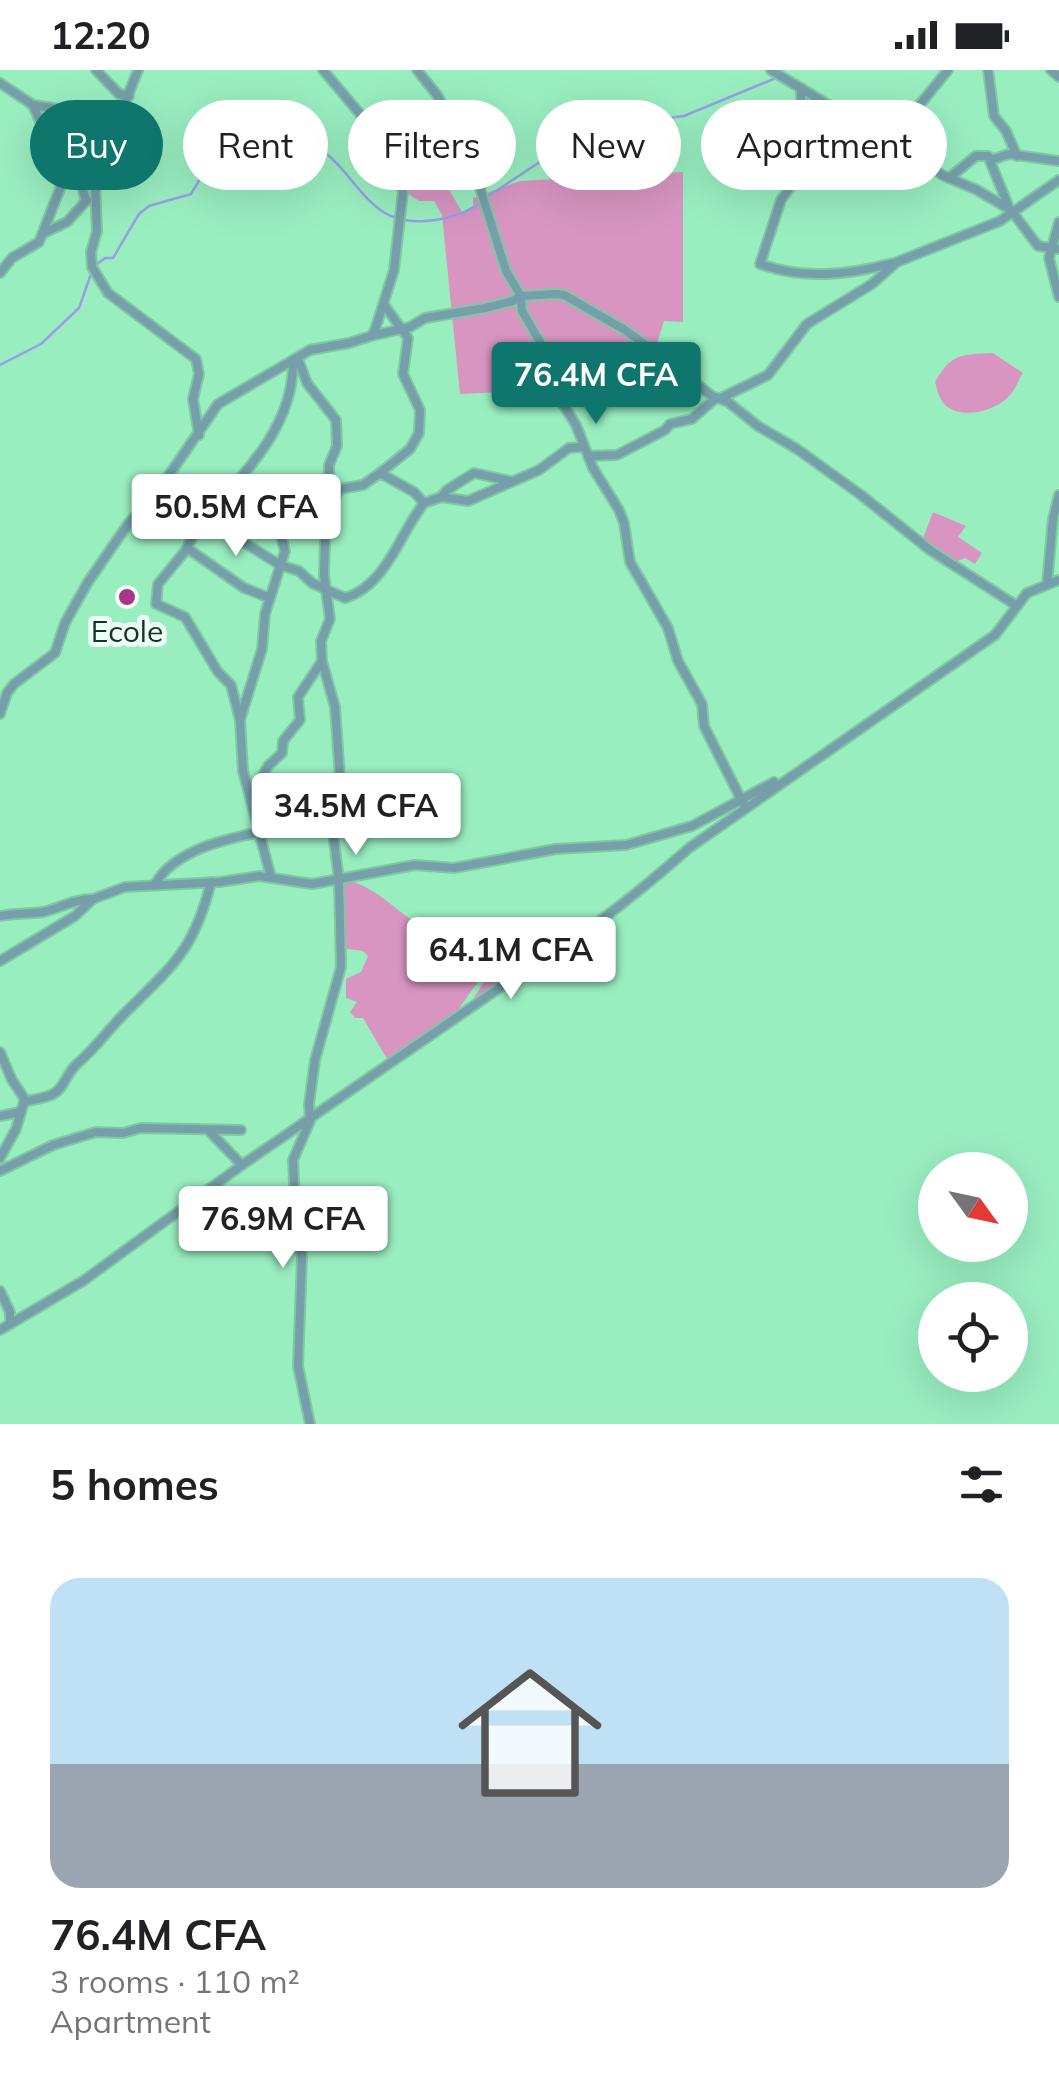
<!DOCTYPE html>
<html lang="en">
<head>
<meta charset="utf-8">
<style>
  :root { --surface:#fff; --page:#f2f2f2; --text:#202124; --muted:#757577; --accent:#0f766e }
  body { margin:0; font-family:Mulish,sans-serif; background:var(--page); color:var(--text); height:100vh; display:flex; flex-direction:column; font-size:38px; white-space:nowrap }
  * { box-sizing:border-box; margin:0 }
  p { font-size:32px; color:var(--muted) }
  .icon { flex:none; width:55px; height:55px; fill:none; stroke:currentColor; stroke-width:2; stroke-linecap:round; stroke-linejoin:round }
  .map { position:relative; height:1354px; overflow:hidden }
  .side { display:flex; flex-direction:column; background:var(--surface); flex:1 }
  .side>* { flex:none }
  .banner { position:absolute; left:30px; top:30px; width:1000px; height:90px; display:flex; gap:20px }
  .needle { width:65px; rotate:123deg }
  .fabs { position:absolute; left:918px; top:1082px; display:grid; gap:20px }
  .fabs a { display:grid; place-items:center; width:110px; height:110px; border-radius:50%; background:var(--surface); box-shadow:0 10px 40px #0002; font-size:50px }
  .price { position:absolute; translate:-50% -85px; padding:0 22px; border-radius:10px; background:#fff; color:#222; font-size:32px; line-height:65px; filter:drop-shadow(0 2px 5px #0008) }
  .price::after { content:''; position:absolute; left:50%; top:60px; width:30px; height:22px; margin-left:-15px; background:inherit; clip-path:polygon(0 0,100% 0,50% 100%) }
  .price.current { background:var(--accent); color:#fff }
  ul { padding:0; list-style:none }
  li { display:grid; align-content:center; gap:20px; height:530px; padding:0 50px }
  li span { display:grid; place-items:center; height:310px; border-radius:30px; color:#555 }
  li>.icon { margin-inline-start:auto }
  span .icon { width:180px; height:180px; fill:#fffc; stroke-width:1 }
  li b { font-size:42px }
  h2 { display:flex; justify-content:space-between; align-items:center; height:120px; padding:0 50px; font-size:42px }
  .tag { padding:0 35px; border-radius:45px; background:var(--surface); box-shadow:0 10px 40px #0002; font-size:35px; line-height:90px }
  .tag.current { background:var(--accent); color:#fff }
  .status { display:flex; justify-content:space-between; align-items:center; height:70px; padding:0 50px; background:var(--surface); direction:ltr }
  .status svg { height:28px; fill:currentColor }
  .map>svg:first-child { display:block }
  .green { fill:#d895c2 }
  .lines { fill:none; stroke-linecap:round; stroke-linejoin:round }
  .stream { stroke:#989fe6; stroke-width:2.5 }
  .minor-casing { stroke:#7ec9a1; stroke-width:12 }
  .minor { stroke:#769eab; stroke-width:8 }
  .poi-dot { fill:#aa358d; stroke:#eefef4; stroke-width:4 }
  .labels { text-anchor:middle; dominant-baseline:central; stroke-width:10; stroke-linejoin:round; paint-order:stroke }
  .poi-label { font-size:30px; fill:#113523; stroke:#eefef4 }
</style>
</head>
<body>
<div class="status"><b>12:20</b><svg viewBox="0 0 49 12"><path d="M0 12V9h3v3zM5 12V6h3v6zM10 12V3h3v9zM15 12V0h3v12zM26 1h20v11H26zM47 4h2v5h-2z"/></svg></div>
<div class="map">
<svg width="1059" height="1354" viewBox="0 0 1059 1354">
  <rect width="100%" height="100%" fill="#99eec0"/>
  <g class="green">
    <polygon points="770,37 788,81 743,114 719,69"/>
    <polygon points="445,66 446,114 462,142 473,139 473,128 520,111 683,102 683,252 664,251 651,293 667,299 662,314 460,324 442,145 434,131 419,131 407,123 402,78"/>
    <path d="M993,283L1023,303C1018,310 1016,318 1011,324C997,341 961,351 944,334C939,328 937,319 935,312C952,282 962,285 993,283Z"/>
    <polygon points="933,442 966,456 958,467 982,483 975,494 965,488 952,493 922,471"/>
    <path d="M340,809C375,813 396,843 426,859C459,875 497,878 532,884V889L473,929L495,895L491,893L458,940L387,989L363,948H355L350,942L357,932L346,928V909L361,902L368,886L363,881L347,879L339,870Z"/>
  </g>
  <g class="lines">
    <g class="stream">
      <polyline points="487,127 570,72 636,52 684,46 776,8"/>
      <path d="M404,150C429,154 461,148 481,132"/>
      <path d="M96,195L105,188H113L139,144L149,136L191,124L206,99C224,94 243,91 260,83C270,79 277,72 289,71C340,68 354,135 396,148"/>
      <polyline points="0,295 41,274 79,238 92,201"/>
    </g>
    <g class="minor-casing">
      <g id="minor">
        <polyline points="96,0 119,24 129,26"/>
        <polyline points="138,0 119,48 106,70 95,114 97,161 91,182 92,197 108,223 196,289 199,304 193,329 199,365"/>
        <polyline points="417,0 437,25 452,52 472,73 484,91 480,118 506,201 521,226 522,241 553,294 561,331 576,355 593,398 619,440 624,453 630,492 668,558 678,591 702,634 704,656 745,737"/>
        <polyline points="771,0 840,42 893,68 942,105 977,120 1011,140 1038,176 1059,179"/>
        <polyline points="988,0 994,46 1006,61 1017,86"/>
        <polyline points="1051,0 1059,7"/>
        <polyline points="0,13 33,35 119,48"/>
        <path d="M801,18C799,39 811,57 821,75"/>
        <polyline points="33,35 55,86 82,116 86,131"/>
        <path d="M859,51L831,61L781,130L760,194C805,210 848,205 893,193"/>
        <polyline points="884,64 913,43 948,0"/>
        <polyline points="991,90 1009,84 1059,91"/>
        <polyline points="949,108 976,86 988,86 1010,140"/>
        <polyline points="1059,152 1049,188 1059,227"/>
        <polyline points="44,163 67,152 87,130"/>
        <polyline points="0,203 12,188 39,172 67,101 107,63"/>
        <polyline points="371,266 410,257 425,248 485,238 513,231 521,226 556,224 564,225 625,260 650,278 656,292 680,301 712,326 728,332 758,356 797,379 861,425 930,480 1017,536"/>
        <polyline points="298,289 307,313 336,350 337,376 329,395 330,435"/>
        <polyline points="721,328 768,305 807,254 872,214 897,192 1000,151 1059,110"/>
        <polyline points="588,386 617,385 665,360 670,354 692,349 716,328"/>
        <polyline points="380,403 410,379 419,363 420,340 403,304 408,268 385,236"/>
        <polyline points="158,421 199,454 186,480 158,514 156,534 185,547 218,602 231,615 240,650 243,701 271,807"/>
        <polyline points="229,425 281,466 285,481 265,544 262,579 240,650"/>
        <polyline points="441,427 447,420 474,403 510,411"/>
        <path d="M203,447L280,495L299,501L312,513L345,528C386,516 400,463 424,433"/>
        <path d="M201,450C243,405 294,358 293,291"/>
        <polyline points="187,478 244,518 270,528"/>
        <polyline points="1047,514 1053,449 1059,425"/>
        <polyline points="0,644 7,623 14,614 55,583 65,553 88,512 128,454 158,421 218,334 310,280 349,273 371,266 375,260 394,200 403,121 371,57 323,0"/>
        <polyline points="251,725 268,696 282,683 283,671 300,650 298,627 322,591"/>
        <path d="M155,814C175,780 225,769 260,762"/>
        <path d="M0,846C14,843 29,844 43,842C60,838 74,829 93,829"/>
        <polyline points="0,891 75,846 93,829 125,817 220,812 259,806 312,814 415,795 454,798 556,779 626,775 692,756 774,712"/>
        <polyline points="0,982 12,1010 26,1031"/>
        <polyline points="0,1046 20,1042"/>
        <polyline points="210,1062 242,1095"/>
        <path d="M0,1088L16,1059L24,1032C33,1029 44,1029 53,1024C64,1019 67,1002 77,994C95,979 107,961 124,944C172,896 194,881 211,812"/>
        <polyline points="0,1101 53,1075 96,1062 123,1063 141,1058 241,1060"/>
        <polyline points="0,1221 10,1242 10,1253"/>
        <path d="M0,1260L83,1211L242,1095L511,910C574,873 634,827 689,778L995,565L1027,523L1059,510"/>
        <polyline points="310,1354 298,1296 302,1187 296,1155 293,1090 310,1051 309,1034 315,990 341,897 339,810 331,748 340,707 335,637 322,591 321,571 330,549 324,505 325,469 330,435 340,419 363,415 380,403 414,422 424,433 441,427 468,431 539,400 569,378 583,377"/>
      </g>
    </g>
    <use href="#minor" class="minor"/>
  </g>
  <circle class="poi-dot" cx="127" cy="527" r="10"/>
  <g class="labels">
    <g class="poi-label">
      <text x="127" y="561">Ecole</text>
    </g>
  </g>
</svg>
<div class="fabs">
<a><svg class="needle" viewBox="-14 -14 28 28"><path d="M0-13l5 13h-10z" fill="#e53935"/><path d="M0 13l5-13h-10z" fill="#757577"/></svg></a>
<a><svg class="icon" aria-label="locate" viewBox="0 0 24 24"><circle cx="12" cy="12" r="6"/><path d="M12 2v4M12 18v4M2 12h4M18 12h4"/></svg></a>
</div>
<b class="price current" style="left:596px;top:357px">76.4M CFA</b>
<b class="price" style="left:236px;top:489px">50.5M CFA</b>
<b class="price" style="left:356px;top:788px">34.5M CFA</b>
<b class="price" style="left:511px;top:932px">64.1M CFA</b>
<b class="price" style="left:283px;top:1201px">76.9M CFA</b>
<div class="banner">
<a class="tag current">Buy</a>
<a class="tag">Rent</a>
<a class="tag">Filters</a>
<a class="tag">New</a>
<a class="tag">Apartment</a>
</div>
</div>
<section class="side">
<h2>5 homes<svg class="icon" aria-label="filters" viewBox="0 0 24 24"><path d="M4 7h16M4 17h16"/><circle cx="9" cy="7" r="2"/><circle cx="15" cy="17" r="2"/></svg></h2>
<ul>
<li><span style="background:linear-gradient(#bfe0f5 60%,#9aa5b1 0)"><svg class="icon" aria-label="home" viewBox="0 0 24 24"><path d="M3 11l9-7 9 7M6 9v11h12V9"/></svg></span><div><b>76.4M CFA</b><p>3 rooms · 110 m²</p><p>Apartment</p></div></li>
</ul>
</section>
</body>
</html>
